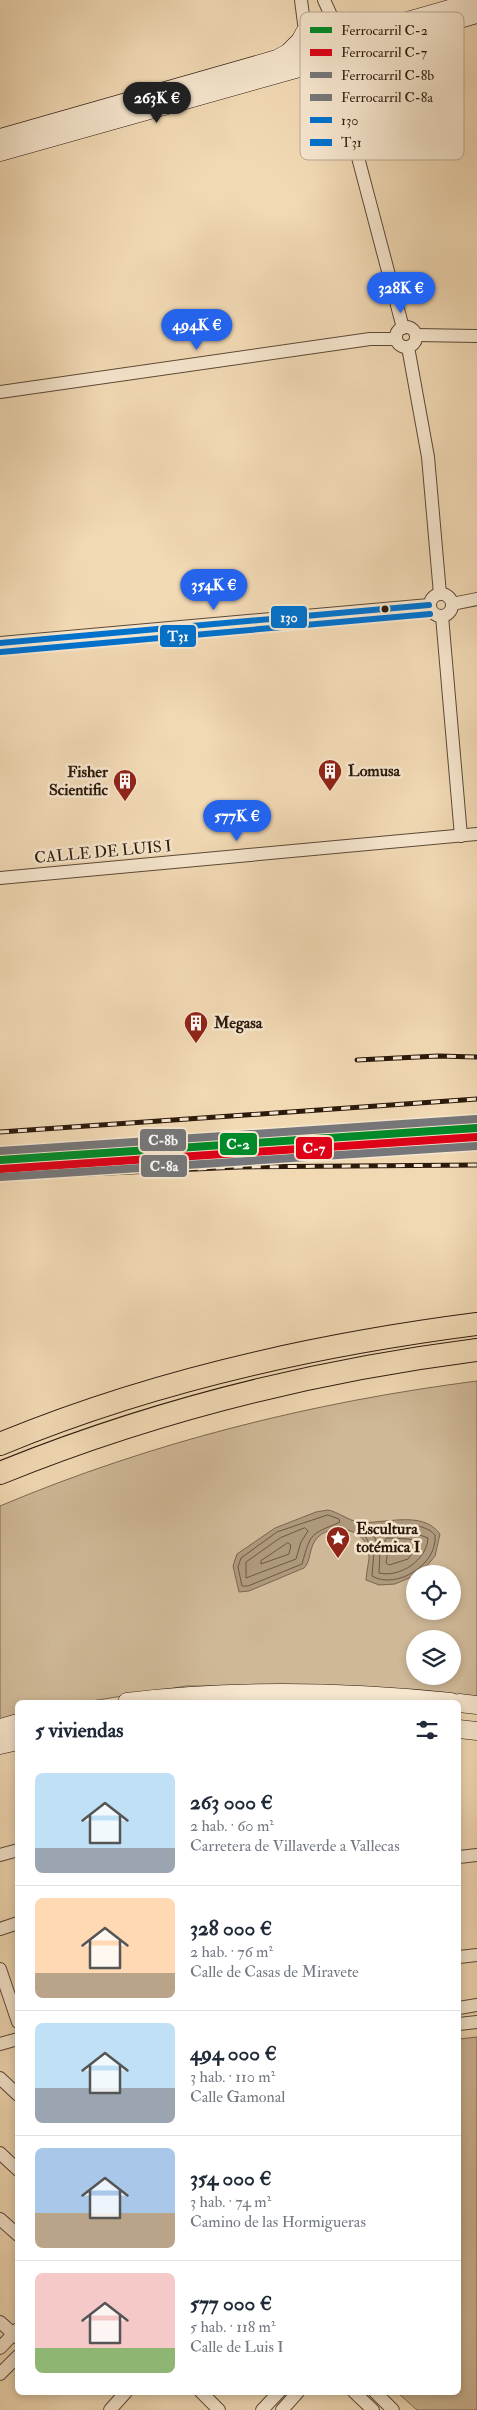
<!DOCTYPE html>
<html lang="es">
<head>
<meta charset="utf-8">
<style>
  :root { --surface:#fff; --page:#f6f6f7; --text:#1f2937; --muted:#747a83; --line:#e0e1e3; --accent:#2563eb }
  body { margin:0; font-family:"IM FELL Double Pica",serif; background:var(--page); color:var(--text); height:100vh; display:flex; flex-direction:column; font-size:19px; white-space:nowrap }
  * { box-sizing:border-box; margin:0 }
  p { font-size:16px; color:var(--muted) }
  .icon { flex:none; width:28px; height:28px; fill:none; stroke:currentColor; stroke-width:2; stroke-linecap:round; stroke-linejoin:round }
  .map { position:relative; flex:1; overflow:hidden }
  .panel { position:absolute; left:15px; top:1700px; width:446px; height:695px; display:flex; flex-direction:column; background:var(--surface); border-radius:8px; box-shadow:0 2px 8px #0003 }
  .panel>* { flex:none }
  .buttons { position:absolute; left:406px; top:1565px; display:grid; gap:10px }
  .buttons a { display:grid; place-items:center; width:55px; height:55px; border-radius:50%; background:var(--surface); box-shadow:0 2px 8px #0003; font-size:25px }
  .price { position:absolute; translate:-50% -42px; padding:0 11px; border-radius:18px; background:var(--accent); color:#fff; font-size:16px; line-height:32px; filter:drop-shadow(0 1px 2px #0008) }
  .price::after { content:''; position:absolute; left:50%; top:30px; width:15px; height:11px; margin-left:-8px; background:inherit; clip-path:polygon(0 0,100% 0,50% 100%) }
  .price.selected { background:#222; color:#fff }
  ul { padding:0; list-style:none }
  li { display:flex; align-items:center; gap:15px; height:125px; padding:0 20px }
  li+li { border-top:1px solid var(--line) }
  li span { display:grid; place-items:center; flex:none; width:140px; height:100px; border-radius:8px; color:#555 }
  li>.icon { margin-inline-start:auto }
  span .icon { width:60px; height:60px; fill:#fffc; stroke-width:1 }
  li b { font-size:21px }
  h2 { display:flex; justify-content:space-between; align-items:center; height:60px; padding:0 20px; font-size:21px }
  .map>svg:first-child { display:block }
  .green { fill:#cfb897; stroke:#7d6852; fill-rule:evenodd }
  .water { fill:#ae987b; stroke:#7a654f }
  .lines { fill:none; stroke-linecap:round; stroke-linejoin:round }
  .shore { stroke:#6c5844; stroke-width:1 }
  .street-casing { stroke:#5c4936; stroke-width:14 }
  .secondary-casing { stroke:#2b190c; stroke-width:19 }
  .highway-casing { stroke:#2b190c; stroke-width:24 }
  .street { stroke:#f6e6ce; stroke-width:12 }
  .secondary { stroke:#f6e6ce; stroke-width:18 }
  .highway { stroke:#f1d9b4; stroke-width:22 }
  .rail-casing { stroke:#2b190c; stroke-width:5 }
  .rail { stroke:#f6e6ce; stroke-width:3; stroke-dasharray:9; stroke-linecap:butt }
  .bus-1-casing { stroke:#f6e6ce; stroke-width:10 }
  .bus-2-casing { stroke:#f6e6ce; stroke-width:10 }
  .bus-1 { stroke:#0072ce; stroke-width:6 }
  .bus-2 { stroke:#0072ce; stroke-width:6 }
  .rail-1-casing { stroke:#f6e6ce; stroke-width:11 }
  .rail-2-casing { stroke:#f6e6ce; stroke-width:11 }
  .rail-3-casing { stroke:#f6e6ce; stroke-width:11 }
  .rail-4-casing { stroke:#f6e6ce; stroke-width:11 }
  .rail-1 { stroke:#008a29; stroke-width:8 }
  .rail-2 { stroke:#de0118; stroke-width:8 }
  .rail-3 { stroke:#76777a; stroke-width:8 }
  .rail-4 { stroke:#76777a; stroke-width:8 }
  .bus-dot { fill:#2b190c; stroke:#f6e6ce; stroke-width:2 }
  .labels { text-anchor:middle; dominant-baseline:central; stroke-width:5; stroke-linejoin:round; paint-order:stroke }
  .poi-label { font-size:16px; font-weight:bold; fill:#2b190c; stroke:#f6e6ce; text-anchor:start }
  .street-label { font-size:16px; fill:#2b190c; stroke:#f6e6ce }
  .key { fill:#f6e6ce; stroke:#b9a894; stroke-width:1 }
  .key-label { font-size:14px; fill:#2b190c }
  .line-badge { stroke:#f6e6ce; stroke-width:2 }
  .badge-label { font-size:14px; text-anchor:middle; font-weight:bold; fill:#fff }
</style>
</head>
<body>
<div class="map">
<svg width="477" height="2410" viewBox="0 0 477 2410">
  <rect width="100%" height="100%" fill="#f1d9b4"/>
  <filter id="stains"><feTurbulence type="fractalNoise" baseFrequency=".004" numOctaves="4"/><feColorMatrix values="0 0 0 0 .2 0 0 0 0 .09 0 0 0 0 .02 0 0 0 .5 -.17"/></filter>
  <radialGradient id="worn" r=".72"><stop offset=".6" stop-color="#630" stop-opacity="0"/><stop offset="1" stop-color="#630" stop-opacity=".3"/></radialGradient>
  <g class="green">
    <path d="M477,1381V1700L326,1686H186L85,1702H18L17,1717L0,1720V1506C152,1442 313,1402 477,1381ZM415,1574H452V1611H415ZM415,1639H452V1676H415Z"/>
    <polygon points="477,2037 477,2410 417,2410 398,2393 459,2392 459,2039"/>
  </g>
  <path class="water" d="M328,1510C338,1512 348,1520 358,1522C383,1525 422,1509 440,1534L435,1556L421,1573L395,1584L379,1585L366,1580C366,1572 370,1560 369,1552C365,1529 334,1522 318,1537C308,1547 312,1560 304,1568L249,1591L239,1592L233,1566L237,1554L275,1528L316,1512Z"/>
  <g class="lines">
    <g class="shore">
      <path d="M328,1515L339,1519L340,1522C310,1535 311,1532 302,1564L248,1586H242L238,1567L241,1558L277,1532Z"/>
      <path d="M384,1525C399,1525 424,1522 435,1535C438,1565 396,1590 372,1576L374,1551L360,1528Z"/>
      <polygon points="305,1528 308,1531 301,1542 296,1559 246,1578 246,1562 280,1538"/>
      <path d="M409,1531L428,1538C427,1560 400,1578 379,1573L380,1551L373,1533Z"/>
      <polygon points="387,1538 408,1539 418,1541 419,1544 408,1559 389,1565 386,1563 388,1550 385,1541"/>
      <polygon points="288,1543 291,1545 289,1554 261,1564 261,1561"/>
    </g>
    <g class="street-casing">
      <g id="street">
        <polyline points="301,0 305,31"/>
        <polyline points="324,0 334,22"/>
        <polyline points="336,74 403,328"/>
        <circle cx="406" cy="337" r="10"/>
        <polyline points="416,335 477,336"/>
        <polyline points="408,347 428,457 440,594"/>
        <polyline points="0,392 370,339 396,339"/>
        <circle cx="441" cy="605" r="11"/>
        <polyline points="452,604 477,599"/>
        <polyline points="442,616 461,836"/>
        <polyline points="0,643 429,605"/>
        <polyline points="0,878 477,834"/>
        <polyline points="0,1855 18,1850"/>
        <polyline points="459,1857 477,1855"/>
        <polyline points="0,1929 18,1923"/>
        <polyline points="459,1957 477,1955"/>
        <polyline points="0,1969 18,2022"/>
        <polyline points="459,2008 477,2005"/>
        <polyline points="459,2024 477,2022"/>
        <polyline points="0,2044 18,2039"/>
        <polyline points="0,2078 18,2095"/>
        <polyline points="0,2153 18,2170"/>
        <polyline points="0,2219 18,2235"/>
        <polyline points="0,2322 18,2338"/>
        <polyline points="0,2348 18,2329"/>
        <polyline points="0,2374 18,2356"/>
        <polyline points="201,2392 219,2410"/>
        <polyline points="354,2392 373,2410"/>
        <polyline points="375,2392 393,2410"/>
        <polyline points="110,2410 126,2392"/>
        <polyline points="262,2410 279,2392"/>
        <polyline points="282,2410 298,2392"/>
      </g>
    </g>
    <g class="secondary-casing">
      <g id="secondary">
        <circle cx="327" cy="48" r="27"/>
        <polyline points="345,28 361,32 373,31 477,1"/>
        <polyline points="352,57 374,44 477,14"/>
        <polyline points="0,138 277,59 288,53 301,40"/>
        <polyline points="0,152 306,66"/>
        <path d="M127,1702C235,1689 343,1691 451,1702"/>
        <polyline points="459,1703 477,1705"/>
        <polyline points="0,1728 18,1723"/>
        <polyline points="459,1729 477,1731"/>
        <polyline points="0,1745 18,1741"/>
      </g>
    </g>
    <g class="highway-casing">
      <g id="highway">
        <path d="M0,1444C152,1381 314,1345 477,1324"/>
        <path d="M0,1473C153,1411 313,1371 477,1350"/>
      </g>
    </g>
    <use href="#street" class="street"/>
    <use href="#secondary" class="secondary"/>
    <use href="#highway" class="highway"/>
    <g class="rail-casing">
      <g id="rail">
        <polyline points="357,1060 438,1056 477,1057"/>
        <polyline points="0,1132 477,1099"/>
        <polyline points="0,1178 239,1167 477,1165"/>
      </g>
    </g>
    <use href="#rail" class="rail"/>
    <g class="bus-1-casing">
      <polyline id="bus-1" points="0,643 429,605"/>
    </g>
    <g class="bus-2-casing">
      <polyline id="bus-2" points="1,652 430,614"/>
    </g>
    <use href="#bus-1" class="bus-1"/>
    <use href="#bus-2" class="bus-2"/>
    <g class="rail-1-casing">
      <polyline id="rail-1" points="0,1160 477,1128"/>
    </g>
    <g class="rail-2-casing">
      <polyline id="rail-2" points="1,1169 477,1137"/>
    </g>
    <g class="rail-3-casing">
      <polyline id="rail-3" points="0,1151 476,1119"/>
    </g>
    <g class="rail-4-casing">
      <polyline id="rail-4" points="1,1177 477,1146"/>
    </g>
    <use href="#rail-1" class="rail-1"/>
    <use href="#rail-2" class="rail-2"/>
    <use href="#rail-3" class="rail-3"/>
    <use href="#rail-4" class="rail-4"/>
  </g>
  <defs>
    <g id="building-pin" transform="scale(1.25)"><path d="M0 17L-7.5 6A9.5 9.5 0 1 1 7.5 6Z" fill="#8f2418" stroke="#f6e6ce"/><path d="M-4-6H4V6H1V3H-1V6H-4ZM-2.5-4.3h1.7v1.8h-1.7ZM.8-4.3h1.7v1.8H.8ZM-2.5-1h1.7V.8h-1.7ZM.8-1h1.7V.8H.8Z" fill="#fff"/></g>
    <g id="sight-pin" transform="scale(1.25)"><path d="M0 17L-7.5 6A9.5 9.5 0 1 1 7.5 6Z" fill="#8f2418" stroke="#f6e6ce"/><path d="M0-6L1.8-2.2L6-1.7L2.9 1.2L3.7 5.4L0 3.3L-3.7 5.4L-2.9 1.2L-6-1.7L-1.8-2.2Z" fill="#fff"/></g>
  </defs>
  <g fill-rule="evenodd">
    <use href="#building-pin" x="330" y="771"/>
    <use href="#building-pin" x="125" y="781"/>
    <use href="#building-pin" x="196" y="1023"/>
    <use href="#sight-pin" x="338" y="1538"/>
  </g>
  <circle class="bus-dot" cx="385" cy="609" r="4.5"/>
  <g class="labels">
    <g class="poi-label">
      <text x="348" y="771">Lomusa</text>
      <text x="108" y="772" text-anchor="end">Fisher<tspan x="108" dy="18">Scientific</tspan></text>
      <text x="214" y="1023">Megasa</text>
      <text x="356" y="1529">Escultura<tspan x="356" dy="18">totémica I</tspan></text>
    </g>
    <g class="street-label">
      <text transform="translate(103 852) rotate(-5)">CALLE DE LUIS I</text>
    </g>
  </g>
  <rect x="300" y="12" width="164" height="148" rx="8" class="key"/>
  <rect x="310" y="27" width="22" height="6" fill="#008a29"/>
  <rect x="310" y="49" width="22" height="7" fill="#de0118"/>
  <rect x="310" y="72" width="22" height="6" fill="#76777a"/>
  <rect x="310" y="94" width="22" height="7" fill="#76777a"/>
  <rect x="310" y="117" width="22" height="6" fill="#0072ce"/>
  <rect x="310" y="139" width="22" height="7" fill="#0072ce"/>
  <g class="key-label">
    <text x="341" y="35">Ferrocarril C-2</text>
    <text x="341" y="57">Ferrocarril C-7</text>
    <text x="341" y="80">Ferrocarril C-8b</text>
    <text x="341" y="102">Ferrocarril C-8a</text>
    <text x="341" y="125">130</text>
    <text x="341" y="147">T31</text>
  </g>
  <g class="line-badge">
    <rect x="270" y="605" width="38" height="24" rx="5" fill="#0072ce"/>
    <rect x="159" y="624" width="38" height="24" rx="5" fill="#0072ce"/>
    <rect x="139" y="1128" width="48" height="24" rx="5" fill="#76777a"/>
    <rect x="219" y="1132" width="39" height="24" rx="5" fill="#008a29"/>
    <rect x="295" y="1136" width="38" height="24" rx="5" fill="#de0118"/>
    <rect x="140" y="1154" width="48" height="24" rx="5" fill="#76777a"/>
  </g>
  <g class="badge-label">
    <text x="289" y="622">130</text>
    <text x="178" y="641">T31</text>
    <text x="163" y="1145">C-8b</text>
    <text x="238" y="1149">C-2</text>
    <text x="314" y="1153">C-7</text>
    <text x="164" y="1171">C-8a</text>
  </g>
  <rect width="100%" height="100%" filter="url(#stains)"/>
  <rect width="100%" height="100%" fill="url(#worn)"/>
</svg>
<div class="buttons">
<a><svg class="icon" aria-label="locate" viewBox="0 0 24 24"><circle cx="12" cy="12" r="6"/><path d="M12 2v4M12 18v4M2 12h4M18 12h4"/></svg></a>
<a><svg class="icon" aria-label="layers" viewBox="0 0 24 24"><path d="M12 4l9 5-9 5-9-5zM3 14l9 5 9-5"/></svg></a>
</div>
<b class="price selected" style="left:157px;top:124px">263K €</b>
<b class="price" style="left:401px;top:314px">328K €</b>
<b class="price" style="left:197px;top:351px">494K €</b>
<b class="price" style="left:214px;top:611px">354K €</b>
<b class="price" style="left:237px;top:842px">577K €</b>
<section class="panel">
<h2>5 viviendas<svg class="icon" aria-label="filters" viewBox="0 0 24 24"><path d="M4 7h16M4 17h16"/><circle cx="9" cy="7" r="2"/><circle cx="15" cy="17" r="2"/></svg></h2>
<ul>
<li><span style="background:linear-gradient(#bfe0f5 75%,#9aa5b1 0)"><svg class="icon" aria-label="home" viewBox="0 0 24 24"><path d="M3 11l9-7 9 7M6 9v11h12V9"/></svg></span><div><b>263 000 €</b><p>2 hab. · 60 m²</p><p>Carretera de Villaverde a Vallecas</p></div></li>
<li><span style="background:linear-gradient(#ffd9b3 75%,#b9a48a 0)"><svg class="icon" aria-label="home" viewBox="0 0 24 24"><path d="M3 11l9-7 9 7M6 9v11h12V9"/></svg></span><div><b>328 000 €</b><p>2 hab. · 76 m²</p><p>Calle de Casas de Miravete</p></div></li>
<li><span style="background:linear-gradient(#bfe0f5 65%,#9aa5b1 0)"><svg class="icon" aria-label="home" viewBox="0 0 24 24"><path d="M3 11l9-7 9 7M6 9v11h12V9"/></svg></span><div><b>494 000 €</b><p>3 hab. · 110 m²</p><p>Calle Gamonal</p></div></li>
<li><span style="background:linear-gradient(#a9c7e8 65%,#b9a48a 0)"><svg class="icon" aria-label="home" viewBox="0 0 24 24"><path d="M3 11l9-7 9 7M6 9v11h12V9"/></svg></span><div><b>354 000 €</b><p>3 hab. · 74 m²</p><p>Camino de las Hormigueras</p></div></li>
<li><span style="background:linear-gradient(#f6c9c9 75%,#8fb573 0)"><svg class="icon" aria-label="home" viewBox="0 0 24 24"><path d="M3 11l9-7 9 7M6 9v11h12V9"/></svg></span><div><b>577 000 €</b><p>5 hab. · 118 m²</p><p>Calle de Luis I</p></div></li>
</ul>
</section>
</div>
</body>
</html>
